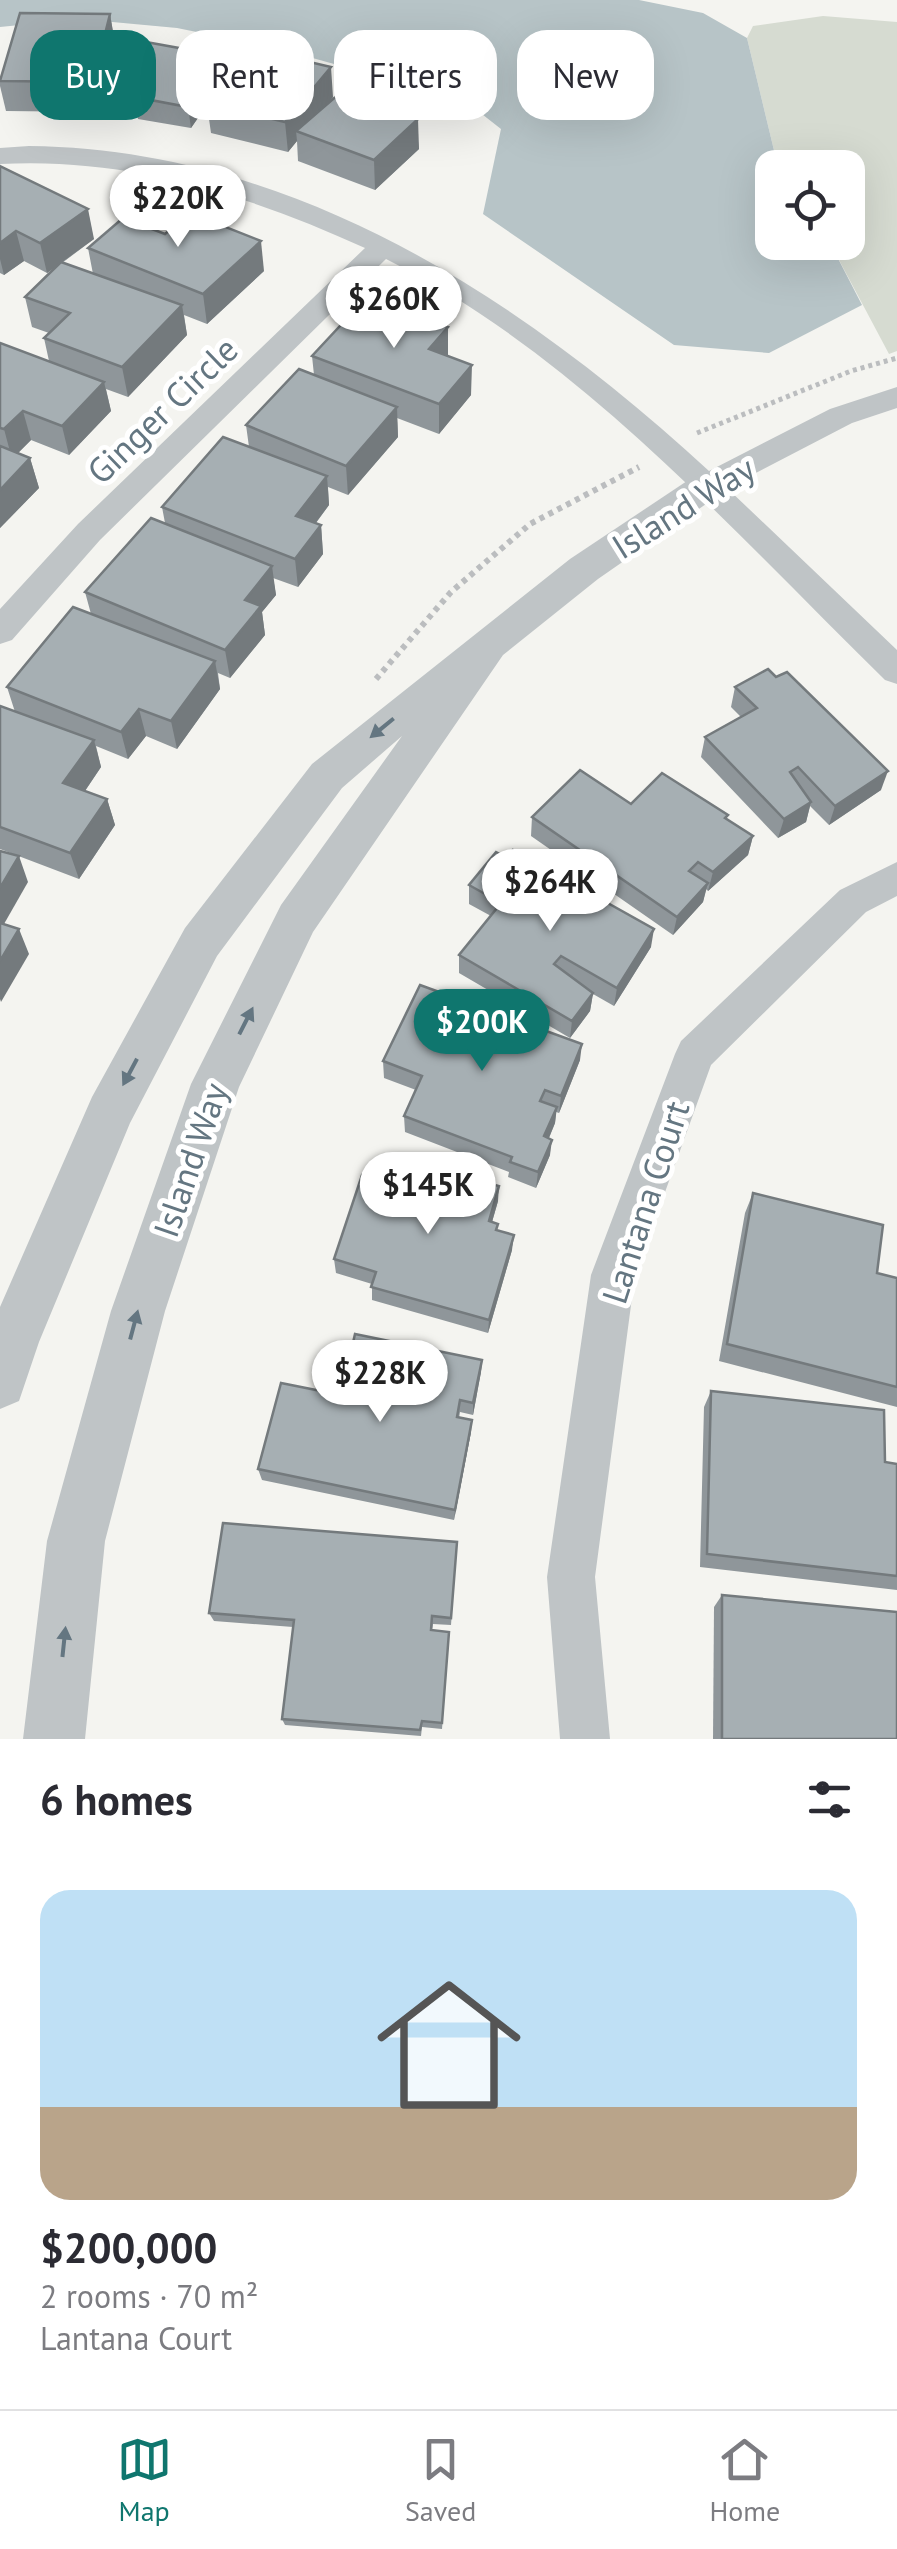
<!DOCTYPE html>
<html lang="en">
<head>
<meta charset="utf-8">
<style>
  :root { --surface:#fff; --page:#f7f7f7; --text:#2b2b33; --muted:#7c7c81; --line:#e1e1e2; --accent:#0f766e }
  body { margin:0; font-family:"PT Sans",sans-serif; background:var(--page); color:var(--text); height:100vh; display:flex; flex-direction:column; font-size:38px; white-space:nowrap }
  * { box-sizing:border-box; margin:0 }
  p { font-size:32px; color:var(--muted) }
  .icon { flex:none; width:55px; height:55px; fill:none; stroke:currentColor; stroke-width:2; stroke-linecap:round; stroke-linejoin:round }
  .map { position:relative; height:1739px; overflow:hidden }
  .panel { display:flex; flex-direction:column; background:var(--surface); flex:1 }
  .panel>* { flex:none }
  .hud { position:absolute; left:30px; top:30px; width:838px; height:90px; display:flex; gap:20px }
  .fabs { position:absolute; left:755px; top:150px; display:grid; gap:20px }
  .fabs a { display:grid; place-items:center; width:110px; height:110px; border-radius:20px; background:var(--surface); box-shadow:0 10px 40px #0002; font-size:50px }
  .price { position:absolute; translate:-50% -85px; padding:0 22px; border-radius:35px; background:#fff; color:#222; font-size:32px; line-height:65px; filter:drop-shadow(0 2px 5px #0008) }
  .price::after { content:''; position:absolute; left:50%; top:60px; width:30px; height:22px; margin-left:-15px; background:inherit; clip-path:polygon(0 0,100% 0,50% 100%) }
  .price.on { background:var(--accent); color:#fff }
  ul { padding:0; list-style:none }
  li { display:grid; align-content:center; gap:20px; height:530px; padding:0 40px }
  li+li { border-top:2px solid var(--line) }
  li span { display:grid; place-items:center; height:310px; border-radius:30px; color:#555 }
  li>.icon { margin-inline-start:auto }
  span .icon { width:180px; height:180px; fill:#fffc; stroke-width:1 }
  li b { font-size:42px }
  h2 { display:flex; justify-content:space-between; align-items:center; height:120px; padding:0 40px; font-size:42px }
  .chip { padding:0 35px; border-radius:30px; background:var(--surface); box-shadow:0 10px 40px #0002; font-size:35px; line-height:90px }
  .chip.on { background:var(--accent); color:#fff }
  .dock { display:flex; justify-content:space-around; align-items:center; height:140px; border-top:2px solid var(--line); background:var(--surface); font-size:28px; color:var(--muted) }
  .dock a { display:grid; justify-items:center; gap:5px }
  .dock .on { color:var(--accent) }
  .map>svg:first-child { display:block }
  .green { fill:#d6dbd1 }
  .water { fill:#b7c4c7 }
  .lines { fill:none; stroke-linecap:round; stroke-linejoin:round }
  .path-far1 { stroke:#bbbdbf; stroke-width:5; stroke-dasharray:4 4; stroke-linecap:butt }
  .path { stroke:#bbbdbf; stroke-width:6; stroke-dasharray:5 5; stroke-linecap:butt }
  .minor { fill:#bfc4c6; fill-rule:evenodd }
  .tertiary { fill:#bfc4c6; fill-rule:evenodd }
  .wall { fill:#8f969a }
  .shaded-wall { fill:#747a7d }
  .building { fill:#a6afb3; stroke:#747a7d; stroke-width:2.5 }
  .oneway { fill:#647681 }
  .labels { text-anchor:middle; dominant-baseline:central; stroke-width:10; stroke-linejoin:round; paint-order:stroke }
  .street-label { font-size:35px; fill:#647681; stroke:#fff }
</style>
</head>
<body>
<div class="map">
<svg width="897" height="1739" viewBox="0 0 897 1739">
  <rect width="100%" height="100%" fill="#f4f4f0"/>
  <polygon class="green" points="823,16 897,22 897,351 889,354 830,243 848,242 848,168 778,167 747,38 753,26"/>
  <polygon class="water" points="0,0 639,0 703,13 747,38 778,167 772,168 772,242 830,243 862,305 769,353 674,345 483,214 501,129 464,100 280,49 177,28 80,19 0,27"/>
  <g class="lines">
    <polyline class="path-far1" points="697,433 851,371 897,358"/>
    <polyline class="path" points="376,679 451,592 530,524 639,467"/>
    <g class="minor">
      <path d="M29,146C294,149 521,298 709,471L830,409L897,387V408L852,423L727,488L897,650V684L885,680C735,533 576,353 386,259L100,540L12,640L0,644V609L78,524L365,248C249,195 128,157 0,164V148Z"/>
      <polygon points="897,862 897,896 866,912 711,1065 635,1275 595,1577 610,1739 560,1739 547,1577 591,1275 675,1054 681,1041 840,890"/>
    </g>
    <polygon class="tertiary" points="706,473 719,477 725,486 719,495 598,579 503,655 313,932 239,1087 165,1311 105,1541 85,1739 23,1739 47,1541 111,1311 191,1084 281,905 402,736 342,788 217,956 130,1123 39,1342 19,1401 0,1409 0,1307 92,1097 185,928 312,764 570,559 693,477"/>
  </g>
  <g class="wall">
    <polygon points="110,14 115,44 99,112 6,111 0,86 0,78"/>
    <polygon points="226,77 214,95 333,97 326,105 418,85 419,115 415,118 419,149 375,190 298,161 297,141 288,152 211,133 207,105 191,128 138,119 136,108 119,105 115,84"/>
    <polygon points="0,166 94,239 62,263 93,274 88,248 264,271 207,324 184,315 187,335 128,397 106,389 111,411 69,455 31,440 18,453 30,458 39,488 0,528 0,343 49,361 44,338 49,333 32,327 25,297 57,266 47,273 24,261 4,275 0,273"/>
    <polygon points="312,356 448,356 471,395 439,434 397,418 398,437 348,495 328,487 329,505 316,523 321,525 323,554 298,587 273,578 276,595 262,612 265,635 230,678 218,673 220,689 177,749 146,736 128,759 96,746 101,767 85,791 107,799 115,825 79,879 0,849 0,706 15,712 7,687 91,614 85,592 165,523 162,507 249,447 246,425 314,375"/>
    <polygon points="735,687 881,790 829,825 810,806 806,822 778,838 701,757 705,737 741,717 731,707"/>
    <polygon points="631,804 727,819 753,836 748,855 708,891 706,889 703,902 673,935 531,836 532,817"/>
    <polygon points="469,885 651,947 614,1006 593,994 590,1011 570,1038 459,973 459,955 491,916 469,904"/>
    <polygon points="580,1060 559,1113 556,1112 555,1123 549,1138 550,1155 536,1188 508,1177 509,1172 405,1132 404,1116 416,1090 384,1078 383,1061"/>
    <polygon points="384,1181 498,1201 492,1222 512,1250 488,1333 372,1300 372,1284 336,1273 334,1259"/>
    <polygon points="753,1193 877,1273 897,1278 897,1407 719,1361 745,1213"/>
    <polygon points="482,1360 481,1372 473,1415 460,1412 459,1418 471,1432 454,1520 262,1480 258,1469 341,1395"/>
    <polygon points="711,1391 885,1462 897,1464 897,1590 700,1567 704,1407"/>
    <polygon points="457,1542 451,1625 433,1624 432,1630 449,1639 442,1729 422,1727 421,1736 285,1725 282,1719 293,1627 214,1621 209,1613"/>
    <polygon points="722,1595 897,1739 713,1739 714,1607"/>
  </g>
  <g class="shaded-wall">
    <polygon points="110,14 115,44 99,112 93,82"/>
    <polygon points="223,56 226,77 191,128 188,107"/>
    <polygon points="331,67 333,97 303,134 296,131 297,141 288,152 285,122"/>
    <polygon points="418,85 419,115 392,140 391,110"/>
    <polygon points="418,119 419,149 375,190 374,160"/>
    <polygon points="88,209 94,239 47,273 40,243"/>
    <polygon points="16,231 24,261 4,275 0,259 0,243"/>
    <polygon points="261,241 264,271 207,324 203,294"/>
    <polygon points="182,305 187,335 128,397 122,367"/>
    <polygon points="448,327 448,357 429,349"/>
    <polygon points="472,365 471,395 439,434 439,404"/>
    <polygon points="104,382 111,411 69,455 62,426"/>
    <polygon points="397,407 398,437 348,495 346,466"/>
    <polygon points="23,411 31,440 12,459 4,429"/>
    <polygon points="30,458 39,488 0,528 0,490"/>
    <polygon points="327,476 329,505 299,545 296,516"/>
    <polygon points="321,525 323,554 298,587 295,559"/>
    <polygon points="272,566 276,595 262,612 265,635 230,678 225,650 245,600"/>
    <polygon points="215,661 220,689 177,749 171,721"/>
    <polygon points="139,709 146,736 128,759 121,732"/>
    <polygon points="94,740 101,767 72,810 63,783"/>
    <polygon points="888,771 881,790 829,825 835,806"/>
    <polygon points="107,799 115,825 79,879 70,853"/>
    <polygon points="811,802 806,822 778,838 784,819"/>
    <polygon points="753,836 748,855 708,891 713,872"/>
    <polygon points="19,856 28,882 0,931 0,888"/>
    <polygon points="708,883 703,902 673,935 677,917"/>
    <polygon points="19,929 29,954 1,1002 0,999 0,961"/>
    <polygon points="654,929 651,947 614,1006 617,988"/>
    <polygon points="593,993 590,1011 570,1038 572,1021"/>
    <polygon points="582,1044 580,1060 559,1113 561,1096"/>
    <polygon points="557,1107 555,1123 543,1152 544,1136"/>
    <polygon points="552,1140 550,1155 536,1188 538,1172"/>
    <polygon points="499,1186 498,1201 488,1236 489,1221"/>
    <polygon points="514,1235 512,1250 488,1333 489,1320"/>
    <polygon points="482,1360 481,1372 473,1415 473,1403"/>
    <polygon points="472,1420 471,1432 454,1520 455,1510"/>
  </g>
  <g class="building">
    <polygon points="20,13 110,14 93,82 0,81"/>
    <polygon points="146,42 223,56 188,107 135,97 141,88 115,84"/>
    <polygon points="254,49 331,67 285,122 207,103"/>
    <polygon points="369,68 418,85 391,110 418,119 374,160 296,131"/>
    <polygon points="0,166 88,209 40,243 16,231 0,243"/>
    <polygon points="190,213 261,241 203,294 88,248 123,218 165,234"/>
    <polygon points="61,262 182,305 122,367 44,338 70,313 25,297"/>
    <polygon points="367,297 448,327 429,349 472,365 439,404 312,356"/>
    <polygon points="0,343 104,382 62,426 23,411 4,429 0,428"/>
    <polygon points="299,369 397,407 346,466 246,425"/>
    <polygon points="223,437 327,476 296,516 321,525 295,559 162,507"/>
    <polygon points="0,446 30,458 0,490"/>
    <polygon points="151,518 272,566 245,600 261,606 225,650 85,592"/>
    <polygon points="73,607 215,661 171,721 139,709 121,732 7,687"/>
    <polygon points="768,669 776,677 787,672 888,771 835,806 798,767 790,772 811,802 784,819 705,737 757,708 735,687"/>
    <polygon points="0,706 94,740 63,783 107,799 70,853 0,827"/>
    <polygon points="580,770 631,804 662,773 728,815 725,818 753,836 713,872 698,862 689,871 708,883 677,917 532,817"/>
    <polygon points="513,850 654,929 617,988 561,956 554,964 593,993 572,1021 459,955 501,903 469,885 496,852 507,858"/>
    <polygon points="0,851 19,856 0,888"/>
    <polygon points="0,923 19,929 0,961"/>
    <polygon points="420,985 582,1044 561,1096 545,1090 540,1101 557,1107 544,1136 552,1140 538,1172 510,1162 512,1157 404,1116 422,1076 383,1061"/>
    <polygon points="392,1156 499,1186 489,1221 498,1224 496,1230 514,1235 489,1320 371,1287 376,1272 334,1259 362,1175 384,1181"/>
    <polygon points="753,1193 883,1225 877,1273 897,1278 897,1387 727,1344"/>
    <polygon points="355,1334 482,1360 473,1403 460,1400 457,1417 472,1420 455,1510 258,1469 281,1383 341,1395"/>
    <polygon points="711,1391 884,1410 885,1462 897,1464 897,1576 707,1554"/>
    <polygon points="223,1523 457,1542 451,1618 432,1616 431,1630 449,1632 442,1723 422,1721 420,1730 282,1719 294,1620 209,1613"/>
    <polygon points="722,1595 897,1612 897,1739 722,1739"/>
  </g>
  <defs><path id="oneway-solid" d="M-6-.8H1V-3.2L6.5 0L1 3.2V.8H-6Z" transform="scale(2.5)"/></defs>
  <g class="oneway">
    <use href="#oneway-solid" transform="translate(382 728) rotate(141)"/>
    <use href="#oneway-solid" transform="translate(246 1021) rotate(-63)"/>
    <use href="#oneway-solid" transform="translate(130 1072) rotate(118)"/>
    <use href="#oneway-solid" transform="translate(134 1325) rotate(-75)"/>
    <use href="#oneway-solid" transform="translate(64 1642) rotate(-84)"/>
  </g>
  <g class="labels">
    <g class="street-label">
      <text transform="translate(162 410) rotate(-44)">Ginger Circle</text>
      <text transform="translate(683 507) rotate(-32)">Island Way</text>
      <text transform="translate(190 1160) rotate(-71)">Island Way</text>
      <text transform="translate(645 1202) rotate(-72)">Lantana Court</text>
    </g>
  </g>
</svg>
<div class="fabs">
<a><svg class="icon" aria-label="locate" viewBox="0 0 24 24"><circle cx="12" cy="12" r="6"/><path d="M12 2v4M12 18v4M2 12h4M18 12h4"/></svg></a>
</div>
<b class="price" style="left:178px;top:250px">$220K</b>
<b class="price" style="left:394px;top:351px">$260K</b>
<b class="price" style="left:550px;top:934px">$264K</b>
<b class="price on" style="left:482px;top:1074px">$200K</b>
<b class="price" style="left:428px;top:1237px">$145K</b>
<b class="price" style="left:380px;top:1425px">$228K</b>
<div class="hud">
<a class="chip on">Buy</a>
<a class="chip">Rent</a>
<a class="chip">Filters</a>
<a class="chip">New</a>
</div>
</div>
<section class="panel">
<h2>6 homes<svg class="icon" aria-label="filters" viewBox="0 0 24 24"><path d="M4 7h16M4 17h16"/><circle cx="9" cy="7" r="2"/><circle cx="15" cy="17" r="2"/></svg></h2>
<ul>
<li><span style="background:linear-gradient(#bfe0f5 70%,#b9a48a 0)"><svg class="icon" aria-label="home" viewBox="0 0 24 24"><path d="M3 11l9-7 9 7M6 9v11h12V9"/></svg></span><div><b>$200,000</b><p>2 rooms · 70 m²</p><p>Lantana Court</p></div></li>
</ul>
</section>
<nav class="dock">
<a class="on"><svg class="icon" aria-label="map" viewBox="0 0 24 24"><path d="M3 6l6-2 6 2 6-2v14l-6 2-6-2-6 2zM9 4v14M15 6v14"/></svg>Map</a>
<a><svg class="icon" aria-label="saved" viewBox="0 0 24 24"><path d="M7 4h10v16l-5-4-5 4z"/></svg>Saved</a>
<a><svg class="icon" aria-label="home" viewBox="0 0 24 24"><path d="M3 11l9-7 9 7M6 9v11h12V9"/></svg>Home</a>
</nav>
</body>
</html>
